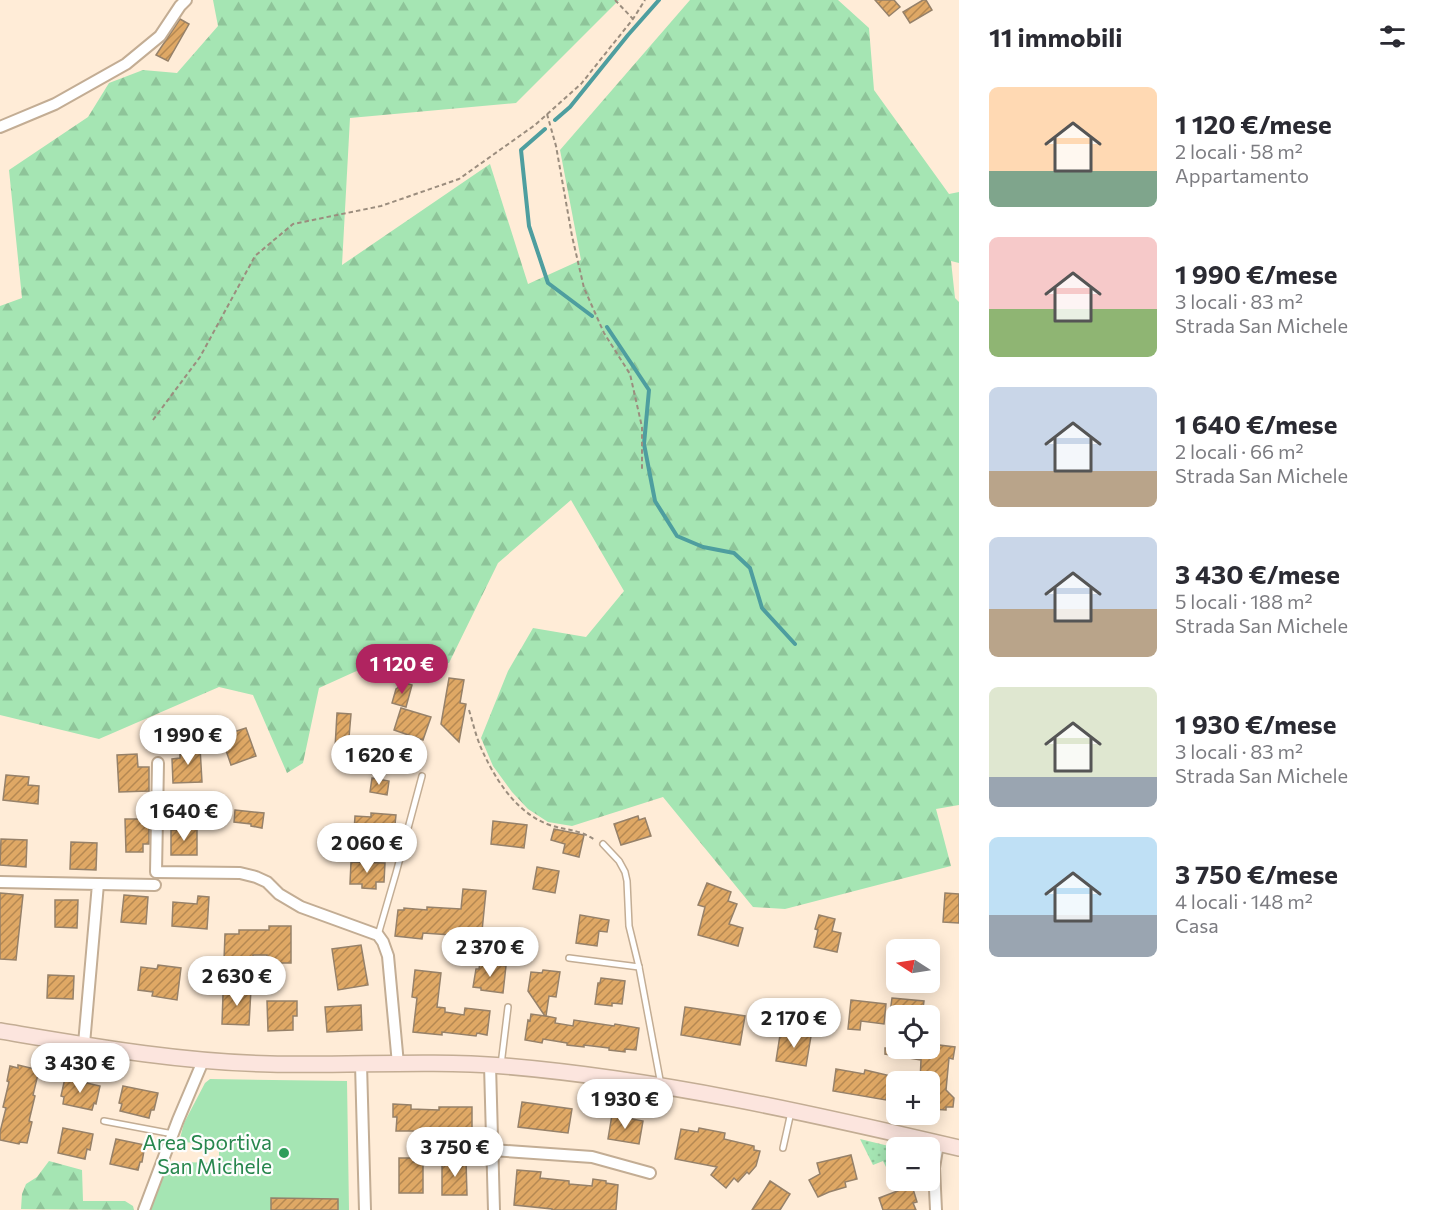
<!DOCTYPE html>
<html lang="it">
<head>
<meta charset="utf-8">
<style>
  :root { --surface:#fff; --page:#f2f2f3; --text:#2b2b33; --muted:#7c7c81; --accent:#b02460 }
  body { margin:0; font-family:Commissioner,sans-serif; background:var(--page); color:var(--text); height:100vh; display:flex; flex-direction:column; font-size:22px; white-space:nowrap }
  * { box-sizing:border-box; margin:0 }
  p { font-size:20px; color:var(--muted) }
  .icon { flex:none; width:33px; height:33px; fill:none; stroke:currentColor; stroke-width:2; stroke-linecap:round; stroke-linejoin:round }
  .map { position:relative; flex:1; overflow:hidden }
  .drawer { display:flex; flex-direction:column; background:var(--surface); width:480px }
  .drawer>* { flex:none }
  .needle { width:39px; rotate:282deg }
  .buttons { position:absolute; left:886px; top:939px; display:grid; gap:12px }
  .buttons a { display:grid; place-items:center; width:54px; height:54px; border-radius:9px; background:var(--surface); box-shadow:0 3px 15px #0003; font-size:30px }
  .price { position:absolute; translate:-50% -51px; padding:0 14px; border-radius:21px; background:#fff; color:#222; font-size:20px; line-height:39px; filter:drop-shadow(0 2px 3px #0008) }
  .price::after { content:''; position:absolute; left:50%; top:36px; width:18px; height:14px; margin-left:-9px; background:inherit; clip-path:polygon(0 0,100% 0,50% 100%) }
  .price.selected { background:var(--accent); color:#fff }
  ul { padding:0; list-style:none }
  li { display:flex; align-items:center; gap:18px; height:150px; padding:0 30px }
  li span { display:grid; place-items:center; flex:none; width:168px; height:120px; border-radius:9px; color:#555 }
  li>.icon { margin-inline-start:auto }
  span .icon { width:72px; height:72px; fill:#fffc; stroke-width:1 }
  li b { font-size:26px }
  h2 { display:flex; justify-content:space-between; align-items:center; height:72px; padding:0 30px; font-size:26px }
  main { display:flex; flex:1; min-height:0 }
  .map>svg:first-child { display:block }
  .forest { fill:url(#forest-firs) }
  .park { fill:url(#park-dots) }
  .pitch { fill:#a5e5b3 }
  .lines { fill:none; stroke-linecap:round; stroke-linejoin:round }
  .stream { stroke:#4e9e9f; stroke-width:4 }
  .building { fill:url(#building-hatch); stroke:#968169; stroke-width:1.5 }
  .lane-casing { stroke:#c3ad94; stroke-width:8 }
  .street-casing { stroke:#c3ad94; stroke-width:14 }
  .secondary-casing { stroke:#c3ad94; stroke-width:18 }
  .path { stroke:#9b8d7e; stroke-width:2; stroke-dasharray:4.5 3; stroke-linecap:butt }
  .lane { stroke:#fff; stroke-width:5 }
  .street { stroke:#fff; stroke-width:10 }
  .secondary { stroke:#fce5de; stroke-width:15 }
  .leisure-dot { fill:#2e9e5b; stroke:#fdfdfd; stroke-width:2 }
  .labels { text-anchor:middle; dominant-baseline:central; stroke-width:4.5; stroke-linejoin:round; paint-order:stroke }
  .leisure-label { font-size:21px; fill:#27864d; stroke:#fdfdfd; text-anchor:end }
</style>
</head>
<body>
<main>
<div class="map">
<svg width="959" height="1210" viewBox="0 0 959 1210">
  <defs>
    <pattern id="forest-firs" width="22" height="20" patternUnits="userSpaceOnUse" patternTransform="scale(1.5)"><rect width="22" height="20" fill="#a5e5b3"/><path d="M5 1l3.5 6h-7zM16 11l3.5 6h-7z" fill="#8ec499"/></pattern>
    <pattern id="park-dots" width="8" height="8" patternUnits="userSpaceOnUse" patternTransform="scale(1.5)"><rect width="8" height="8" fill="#a5e5b3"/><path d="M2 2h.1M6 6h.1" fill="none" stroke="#8ec499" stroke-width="1.8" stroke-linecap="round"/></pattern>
    <pattern id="building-hatch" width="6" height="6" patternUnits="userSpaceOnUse" patternTransform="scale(1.5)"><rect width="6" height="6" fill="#dfa865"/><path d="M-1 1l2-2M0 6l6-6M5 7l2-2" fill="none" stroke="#b58852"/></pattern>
  </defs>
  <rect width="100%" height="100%" fill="#ffecd7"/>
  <g class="forest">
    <polygon points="213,0 619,0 516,103 350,118 342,265 490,164 528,284 581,260 560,150 690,0 838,0 869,28 874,90 949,194 959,192 959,263 951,261 955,298 959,302 959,805 936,809 951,866 785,909 753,907 663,797 572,826 548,822 528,809 512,792 493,766 481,738 508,671 533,628 586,637 624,591 571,500 498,563 449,663 372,664 319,688 303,763 287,773 253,695 219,687 99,739 0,715 0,306 22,298 9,170 88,117 109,83 143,70 177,73 218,26"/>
    <polygon points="49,1161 82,1170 83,1201 125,1201 133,1206 134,1210 21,1209 22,1194 26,1184 37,1177"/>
  </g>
  <polygon class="park" points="860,1139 897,1148 897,1164 887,1169 883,1161 873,1165"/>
  <polygon class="pitch" points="210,1079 347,1081 349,1210 149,1210 167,1165 178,1162 219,1163 219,1144 179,1142 184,1123 205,1083"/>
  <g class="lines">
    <g class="stream">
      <polyline points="555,120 570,107 628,35 659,0"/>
      <polyline points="545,129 521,150 529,226 548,283 592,316"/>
      <polyline points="607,327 649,390 644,444 655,501 677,536 703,547 734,553 750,568 762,608 795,644"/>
    </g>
  </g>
  <g class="building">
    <polygon points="875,0 894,0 900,7 889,16"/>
    <polygon points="923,0 926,0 932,10 910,23 903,12"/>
    <polygon points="180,19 189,24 168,61 156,55"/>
    <polygon points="449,678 464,680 460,703 466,704 459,742 441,724"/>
    <polygon points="405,683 412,685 406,707 392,703 396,689"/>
    <polygon points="401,708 431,717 423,740 394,730"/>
    <polygon points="337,713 351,714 348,749 335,748"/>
    <polygon points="246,728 256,756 231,765 221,736"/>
    <polygon points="180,747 200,747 202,782 173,783 172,759 180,758"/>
    <polygon points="137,754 138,767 149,767 149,791 119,792 117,755"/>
    <polygon points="6,775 29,777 28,785 39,786 38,804 3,800"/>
    <polygon points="372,778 389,781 387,795 370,792"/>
    <polygon points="235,810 264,813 262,828 251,826 251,824 234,822"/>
    <polygon points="371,813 396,815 394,834 354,832 355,816 371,817"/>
    <polygon points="638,816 639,820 645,818 651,836 621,845 614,824"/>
    <polygon points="125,819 149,819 149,844 143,844 143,852 126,852"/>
    <polygon points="493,821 527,825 524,848 491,844"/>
    <polygon points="197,829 197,855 171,855 171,830"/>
    <polygon points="554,829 584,835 579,857 563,853 565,844 551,840"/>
    <polygon points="1,839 27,840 26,867 0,865"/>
    <polygon points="71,842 97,843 96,870 70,869"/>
    <polygon points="351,862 385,863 384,882 376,882 376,889 362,888 362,884 350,884"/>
    <polygon points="537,867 559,871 555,893 533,889"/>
    <polygon points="707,883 731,892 728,901 737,904 729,924 743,928 738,946 698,935 705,907 698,905"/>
    <polygon points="463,889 486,891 480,951 465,949 466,936 423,933 422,939 395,936 398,910 404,910 404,908 427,910 427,907 461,909"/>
    <polygon points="0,893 23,895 16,960 0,959"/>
    <polygon points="945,893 959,894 959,923 943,922"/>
    <polygon points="124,895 148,897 146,924 121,922"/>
    <polygon points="198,896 209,897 207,929 172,926 173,902 197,904"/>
    <polygon points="55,900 78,900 77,928 55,927"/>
    <polygon points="580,915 609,920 607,932 599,931 597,946 576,943"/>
    <polygon points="819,915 835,919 832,931 841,933 837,952 814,947 818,930 815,929"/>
    <polygon points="269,926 291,926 291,963 267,963 267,955 253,955 252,967 228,967 228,960 224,960 225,934 239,934 239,930 269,930"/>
    <polygon points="361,945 368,985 338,990 332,949"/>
    <polygon points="480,962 506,966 503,993 481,990 481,988 473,987 476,969 479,969"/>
    <polygon points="158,965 181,968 177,1000 152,996 153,992 138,990 141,967 157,969"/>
    <polygon points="415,970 441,973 437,1007 445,1008 445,1012 464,1015 465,1008 490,1011 487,1035 477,1033 476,1036 442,1032 442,1035 413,1032 417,998 412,997"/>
    <polygon points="543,970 560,972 556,997 549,996 546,1016 556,1018 555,1023 573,1026 574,1020 614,1026 615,1024 639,1028 636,1050 625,1049 625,1052 609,1050 609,1048 584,1045 584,1047 567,1045 567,1043 543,1039 542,1043 525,1040 528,1020 530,1021 531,1014 545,1016 528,991 531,972 542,973"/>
    <polygon points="48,975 74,976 73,999 47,998"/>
    <polygon points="601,978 625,981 622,1004 612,1003 612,1006 595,1004 598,983 600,983"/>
    <polygon points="234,988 251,989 249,1025 222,1024 223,994 233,994"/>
    <polygon points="892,998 924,1001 922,1016 890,1013"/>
    <polygon points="851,1000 886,1004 884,1024 861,1021 860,1030 848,1029"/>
    <polygon points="267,1001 297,1001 297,1016 293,1016 293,1030 268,1031"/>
    <polygon points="361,1005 362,1030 327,1032 325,1007"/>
    <polygon points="685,1007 745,1016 740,1045 681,1035"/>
    <polygon points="787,1031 811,1036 806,1066 776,1061 780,1035 786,1036"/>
    <polygon points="931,1044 955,1047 953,1059 949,1058 946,1090 954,1098 953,1107 946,1107 946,1110 930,1109 930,1082 920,1082 921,1060 885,1054 885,1048 931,1048"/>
    <polygon points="18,1065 39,1070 33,1095 35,1096 29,1121 32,1122 27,1143 20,1142 19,1144 0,1140 0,1132 6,1108 3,1107 9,1082 7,1081 10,1066 18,1068"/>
    <polygon points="836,1069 864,1074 865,1070 891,1076 886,1100 833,1091"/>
    <polygon points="65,1078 100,1086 96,1104 94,1103 92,1110 63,1104 64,1097 61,1096"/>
    <polygon points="123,1086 158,1093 154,1110 151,1110 149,1118 120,1111 122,1104 119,1103"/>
    <polygon points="522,1102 572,1109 568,1133 518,1127"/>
    <polygon points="393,1104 411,1105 411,1109 439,1110 439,1107 472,1107 472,1131 396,1131 397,1117 393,1117"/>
    <polygon points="612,1115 643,1121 639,1144 608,1139"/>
    <polygon points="63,1128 93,1134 90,1150 87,1149 85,1159 58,1153"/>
    <polygon points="699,1128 725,1133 724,1139 754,1146 754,1150 760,1151 756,1166 749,1174 747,1172 738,1182 734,1178 726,1188 711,1175 717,1167 675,1159 681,1129 698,1132"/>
    <polygon points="116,1139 145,1145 142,1162 140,1162 138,1170 110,1164"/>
    <polygon points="851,1155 857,1179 845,1182 846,1187 829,1192 818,1197 809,1180 820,1174 817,1163"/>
    <polygon points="399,1158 414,1158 414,1162 423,1162 423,1193 399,1193"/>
    <polygon points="451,1160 466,1160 467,1195 442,1195 442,1164 451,1164"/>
    <polygon points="517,1170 541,1172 540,1178 569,1181 569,1184 592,1186 593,1179 606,1181 606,1183 618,1185 616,1210 552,1210 552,1209 514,1205"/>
    <polygon points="770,1181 790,1194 780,1210 752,1210"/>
    <polygon points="908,1187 909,1190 913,1189 917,1202 913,1203 916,1210 883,1210 879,1198"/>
    <polygon points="271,1198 338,1199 338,1210 271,1210"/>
  </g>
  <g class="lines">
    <g class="lane-casing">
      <g id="lane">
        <polyline points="603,844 619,861 625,872 627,881 629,926 639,967 661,1085"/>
        <polyline points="378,935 396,873 422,776"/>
        <polyline points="569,958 639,967"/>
        <polyline points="501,1065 508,1007"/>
        <polyline points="104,1121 173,1134"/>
        <polyline points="783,1148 791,1112"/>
      </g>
    </g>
    <g class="street-casing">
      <g id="street">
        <polyline points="0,127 55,104 126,64 160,36 180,6 186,0"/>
        <polyline points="158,763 156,872 240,873 256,877 267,882 279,894 301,907 378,935 383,942 388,956 398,1064"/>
        <polyline points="0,882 98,884 84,1044"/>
        <polyline points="98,884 155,885"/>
        <polyline points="361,1064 365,1210"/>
        <polyline points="490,1065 494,1210"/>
        <polyline points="492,1150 592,1157 650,1173"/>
        <polyline points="144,1210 178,1120 203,1061"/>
        <polyline points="936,1210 934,1168 938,1143"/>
      </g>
    </g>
    <g class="secondary-casing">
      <path id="secondary" d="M0,1031C90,1046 179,1062 270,1064C348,1066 426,1060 504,1066C658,1079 809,1113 959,1148"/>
    </g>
    <g class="path">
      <polyline points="615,0 633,19"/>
      <polyline points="547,114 556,146 572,236 584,288 604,333 630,374 642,427 642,471"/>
      <polyline points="153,420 200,357 255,256 293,224 381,206 459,179 535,125 581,84 633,19 645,0"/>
      <path d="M469,710C473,723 476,737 482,750C495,779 516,812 547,824C565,831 577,828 595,840"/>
    </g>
    <use href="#lane" class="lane"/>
    <use href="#street" class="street"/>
    <use href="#secondary" class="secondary"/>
  </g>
  <circle class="leisure-dot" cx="284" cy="1153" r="6"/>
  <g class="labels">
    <g class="leisure-label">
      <text x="272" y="1141">Area Sportiva<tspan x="272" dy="24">San Michele</tspan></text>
    </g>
  </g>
</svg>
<div class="buttons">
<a><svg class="needle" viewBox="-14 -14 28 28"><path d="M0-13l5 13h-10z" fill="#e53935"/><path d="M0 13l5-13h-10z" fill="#7c7c81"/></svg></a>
<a><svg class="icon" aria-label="locate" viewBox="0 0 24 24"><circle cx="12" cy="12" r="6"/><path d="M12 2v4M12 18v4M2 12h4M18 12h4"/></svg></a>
<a>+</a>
<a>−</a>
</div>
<b class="price selected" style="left:402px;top:695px">1 120 €</b>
<b class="price" style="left:188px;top:766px">1 990 €</b>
<b class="price" style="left:379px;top:786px">1 620 €</b>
<b class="price" style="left:184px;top:842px">1 640 €</b>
<b class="price" style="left:367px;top:874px">2 060 €</b>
<b class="price" style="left:490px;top:978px">2 370 €</b>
<b class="price" style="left:237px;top:1007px">2 630 €</b>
<b class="price" style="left:794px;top:1049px">2 170 €</b>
<b class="price" style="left:80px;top:1094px">3 430 €</b>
<b class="price" style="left:625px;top:1130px">1 930 €</b>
<b class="price" style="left:455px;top:1178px">3 750 €</b>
</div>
<section class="drawer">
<h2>11 immobili<svg class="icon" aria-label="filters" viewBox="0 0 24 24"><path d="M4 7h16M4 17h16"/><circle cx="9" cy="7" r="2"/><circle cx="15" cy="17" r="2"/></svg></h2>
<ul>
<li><span style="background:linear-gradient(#ffd9b3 70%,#7fa58c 0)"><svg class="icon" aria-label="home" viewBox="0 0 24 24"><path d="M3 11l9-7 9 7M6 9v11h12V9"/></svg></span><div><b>1 120 €/mese</b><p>2 locali · 58 m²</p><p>Appartamento</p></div></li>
<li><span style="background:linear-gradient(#f6c9c9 60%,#8fb573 0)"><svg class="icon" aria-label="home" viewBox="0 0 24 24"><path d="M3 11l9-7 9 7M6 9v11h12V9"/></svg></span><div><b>1 990 €/mese</b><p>3 locali · 83 m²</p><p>Strada San Michele</p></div></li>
<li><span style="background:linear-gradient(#c9d6e8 70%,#b9a48a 0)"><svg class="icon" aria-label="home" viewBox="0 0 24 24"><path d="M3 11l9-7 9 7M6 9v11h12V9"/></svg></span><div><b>1 640 €/mese</b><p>2 locali · 66 m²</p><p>Strada San Michele</p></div></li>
<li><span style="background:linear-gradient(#c9d6e8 60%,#b9a48a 0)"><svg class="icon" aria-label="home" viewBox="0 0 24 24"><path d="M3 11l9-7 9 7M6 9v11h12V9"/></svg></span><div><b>3 430 €/mese</b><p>5 locali · 188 m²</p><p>Strada San Michele</p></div></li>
<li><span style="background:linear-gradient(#dfe7d0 75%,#9aa5b1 0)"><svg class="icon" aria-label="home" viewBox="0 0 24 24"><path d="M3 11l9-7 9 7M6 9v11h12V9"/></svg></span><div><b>1 930 €/mese</b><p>3 locali · 83 m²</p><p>Strada San Michele</p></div></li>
<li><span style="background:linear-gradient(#bfe0f5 65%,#9aa5b1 0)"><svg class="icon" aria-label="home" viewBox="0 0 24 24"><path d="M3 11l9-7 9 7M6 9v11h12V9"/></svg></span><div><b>3 750 €/mese</b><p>4 locali · 148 m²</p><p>Casa</p></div></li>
</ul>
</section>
</main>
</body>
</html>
